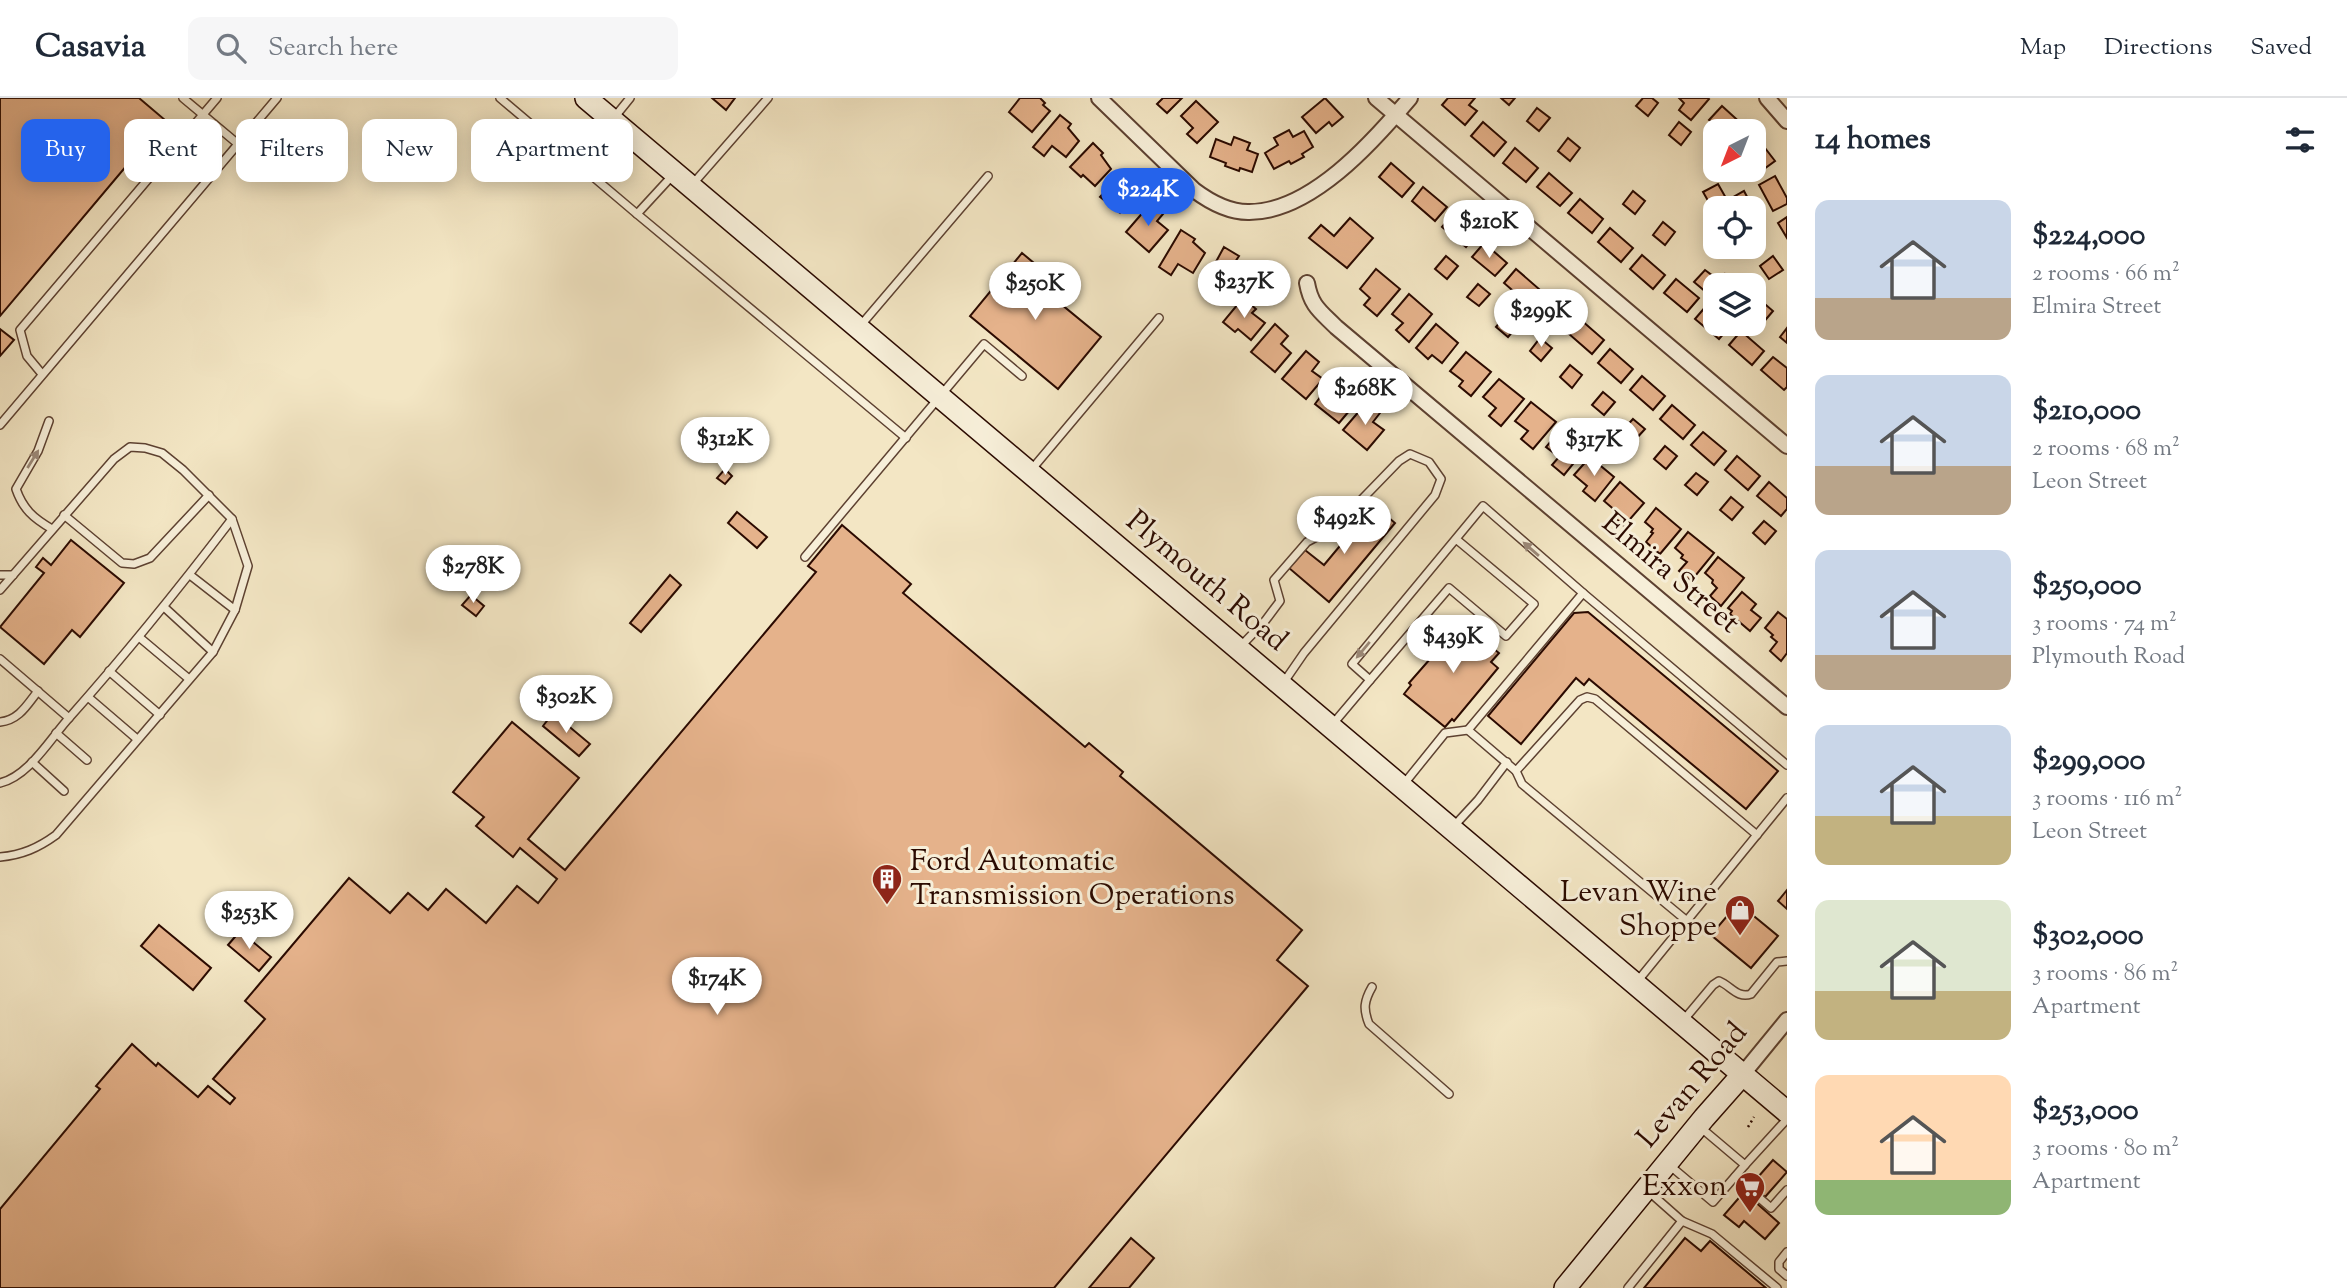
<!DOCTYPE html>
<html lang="en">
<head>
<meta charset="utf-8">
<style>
  :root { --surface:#fff; --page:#f6f6f7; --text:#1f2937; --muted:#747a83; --line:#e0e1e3; --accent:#2563eb }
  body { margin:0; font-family:"Sorts Mill Goudy",serif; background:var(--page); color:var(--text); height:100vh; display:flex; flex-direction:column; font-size:26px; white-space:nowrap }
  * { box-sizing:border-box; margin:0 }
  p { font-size:23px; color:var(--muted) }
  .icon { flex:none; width:38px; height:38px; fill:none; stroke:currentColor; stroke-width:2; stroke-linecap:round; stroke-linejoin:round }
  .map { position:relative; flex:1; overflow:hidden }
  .sheet { display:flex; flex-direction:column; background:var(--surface); width:560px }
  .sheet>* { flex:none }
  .banner { position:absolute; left:21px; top:21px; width:665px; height:63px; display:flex; gap:14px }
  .needle { width:46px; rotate:222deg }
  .fabs { position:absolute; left:1703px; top:21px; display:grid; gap:14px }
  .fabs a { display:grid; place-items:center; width:63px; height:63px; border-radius:14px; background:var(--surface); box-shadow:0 4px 18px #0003; font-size:35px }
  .price { position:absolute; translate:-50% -60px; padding:0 16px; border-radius:24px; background:#fff; color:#222; font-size:23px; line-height:46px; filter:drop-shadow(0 2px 4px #0008) }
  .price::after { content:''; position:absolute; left:50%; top:42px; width:21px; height:16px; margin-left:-10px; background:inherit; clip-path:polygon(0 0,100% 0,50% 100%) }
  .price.active { background:var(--accent); color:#fff }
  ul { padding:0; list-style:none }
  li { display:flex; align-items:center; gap:21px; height:175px; padding:0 28px }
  li span { display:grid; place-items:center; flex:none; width:196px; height:140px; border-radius:14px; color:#555 }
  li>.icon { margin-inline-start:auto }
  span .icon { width:84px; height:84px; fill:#fffc; stroke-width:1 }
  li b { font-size:30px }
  h2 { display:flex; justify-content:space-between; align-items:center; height:84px; padding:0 28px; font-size:30px }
  .chip { padding:0 24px; border-radius:14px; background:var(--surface); box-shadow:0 4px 18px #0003; font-size:24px; line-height:63px }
  .chip.active { background:var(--accent); color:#fff }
  header { display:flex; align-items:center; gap:42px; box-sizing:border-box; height:98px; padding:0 35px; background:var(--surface); border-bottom:2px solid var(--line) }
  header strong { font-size:33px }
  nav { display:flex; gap:38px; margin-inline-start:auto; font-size:24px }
  .search { width:490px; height:63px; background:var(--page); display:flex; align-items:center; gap:18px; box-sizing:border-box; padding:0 24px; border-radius:14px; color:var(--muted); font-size:26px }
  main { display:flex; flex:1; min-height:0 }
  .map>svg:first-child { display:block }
  .building { fill:#e5b28b; stroke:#2b0a00; stroke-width:2 }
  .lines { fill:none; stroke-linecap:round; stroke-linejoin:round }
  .lane-casing { stroke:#5d4131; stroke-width:10 }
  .street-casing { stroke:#5d4131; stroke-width:18 }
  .secondary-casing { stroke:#2b0a00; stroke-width:24 }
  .path { stroke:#2b0a00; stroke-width:2.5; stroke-dasharray:2 3.5; stroke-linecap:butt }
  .lane { stroke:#f7efd9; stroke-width:7 }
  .street { stroke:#f7efd9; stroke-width:14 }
  .secondary { stroke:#f7efd9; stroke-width:21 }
  .oneway { fill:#9b8877 }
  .labels { text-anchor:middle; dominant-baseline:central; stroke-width:6; stroke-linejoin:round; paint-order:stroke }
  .street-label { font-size:30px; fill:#2b0a00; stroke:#f7efd9 }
  .poi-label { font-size:30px; fill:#2b0a00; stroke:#f7efd9; text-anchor:end }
</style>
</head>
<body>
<header>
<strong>Casavia</strong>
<div class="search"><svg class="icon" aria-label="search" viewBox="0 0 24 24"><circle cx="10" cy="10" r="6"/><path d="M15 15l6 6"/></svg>Search here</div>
<nav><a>Map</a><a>Directions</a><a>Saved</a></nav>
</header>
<main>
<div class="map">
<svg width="1787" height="1190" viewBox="0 0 1787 1190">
  <rect width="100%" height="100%" fill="#f3e6c4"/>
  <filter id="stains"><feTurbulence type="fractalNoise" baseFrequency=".00286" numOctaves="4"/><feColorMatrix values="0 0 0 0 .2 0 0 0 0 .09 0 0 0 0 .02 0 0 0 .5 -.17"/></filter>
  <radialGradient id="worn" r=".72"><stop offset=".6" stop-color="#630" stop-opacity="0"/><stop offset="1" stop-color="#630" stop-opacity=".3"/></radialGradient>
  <g class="building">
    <polygon points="0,0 139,0 165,22 0,218"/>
    <polygon points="712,0 735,0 726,12"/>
    <polygon points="1020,0 1040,0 1045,5 1043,7 1050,13 1032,34 1009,14"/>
    <polygon points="1163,0 1182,0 1167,15 1157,6"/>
    <polygon points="1325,0 1343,19 1332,28 1329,24 1316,35 1302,19"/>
    <polygon points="1448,0 1475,0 1469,7 1477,13 1465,27 1442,7"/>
    <polygon points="1501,0 1515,0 1509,7"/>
    <polygon points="1643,0 1652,0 1658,5 1648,18 1636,8"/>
    <polygon points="1679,0 1708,0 1709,1 1691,22 1679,12 1684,5"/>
    <polygon points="1196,3 1218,24 1197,45 1187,36 1193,30 1181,18"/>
    <polygon points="1722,8 1744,28 1739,33 1722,33 1709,22"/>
    <polygon points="1537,10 1550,20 1539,33 1527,23"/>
    <polygon points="1060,17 1071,26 1068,30 1079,43 1066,59 1052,48 1044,58 1033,49"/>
    <polygon points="1483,24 1506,44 1494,58 1471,38"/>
    <polygon points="1679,24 1691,34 1681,47 1669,37"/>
    <polygon points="1289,32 1293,39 1304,33 1313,49 1302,56 1304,59 1291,66 1289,63 1274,71 1265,55 1278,47 1274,40"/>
    <polygon points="1234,39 1250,45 1247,52 1258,56 1252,74 1240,70 1239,73 1225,68 1226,65 1210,59 1216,41 1231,47"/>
    <polygon points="1568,40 1580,50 1570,63 1558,53"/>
    <polygon points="1754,41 1762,52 1765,50 1775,63 1757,76 1754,71"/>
    <polygon points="1093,45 1103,55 1101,57 1111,71 1095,88 1083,77 1081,79 1070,69"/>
    <polygon points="1515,50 1538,70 1526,84 1503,65"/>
    <polygon points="1391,65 1414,85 1402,99 1379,79"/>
    <polygon points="1549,75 1572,95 1560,108 1537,89"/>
    <polygon points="1121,76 1131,86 1128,89 1141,101 1129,114 1125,110 1120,115 1100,99"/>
    <polygon points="1775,78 1787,100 1787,106 1773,113 1759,87"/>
    <polygon points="1718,86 1726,100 1711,108 1703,94"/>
    <polygon points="1423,89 1447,109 1435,123 1412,103"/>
    <polygon points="1633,93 1645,103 1635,116 1623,106"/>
    <polygon points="1744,93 1752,108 1748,110 1735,110 1730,101"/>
    <polygon points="1580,101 1603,121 1592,135 1568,115"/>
    <polygon points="1151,105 1163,116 1157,123 1168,132 1149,154 1126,134"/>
    <polygon points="1454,115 1477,135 1466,149 1442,129"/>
    <polygon points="1787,119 1787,140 1778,125"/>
    <polygon points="1350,120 1373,140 1347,170 1309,140 1321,127 1334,138"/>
    <polygon points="1663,124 1675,134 1665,147 1653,137"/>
    <polygon points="1610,130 1633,150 1621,164 1598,144"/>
    <polygon points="1181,132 1195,141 1193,144 1205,155 1193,175 1178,166 1171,177 1159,169"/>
    <polygon points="1484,145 1507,165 1495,178 1472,159"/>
    <polygon points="1224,149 1239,158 1235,164 1249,175 1234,201 1205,184"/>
    <polygon points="1022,155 1059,186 1050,197 1101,239 1058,291 970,218"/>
    <polygon points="1642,157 1665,177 1653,191 1630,171"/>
    <polygon points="1446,158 1458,168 1447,181 1435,171"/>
    <polygon points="1773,158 1783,172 1769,181 1760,168"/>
    <polygon points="1376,171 1400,191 1377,218 1364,207 1370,200 1360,191"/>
    <polygon points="1516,171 1539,191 1527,205 1504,185"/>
    <polygon points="1705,172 1717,181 1706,194 1694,184"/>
    <polygon points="1725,176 1737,186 1736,187 1716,187"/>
    <polygon points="1676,181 1699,200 1687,214 1664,195"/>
    <polygon points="1478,186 1490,196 1479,208 1467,199"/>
    <polygon points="1549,195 1573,215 1561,229 1538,209"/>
    <polygon points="1409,196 1432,216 1409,244 1396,232 1403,225 1392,216"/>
    <polygon points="1243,200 1256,211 1252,215 1265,225 1251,242 1238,231 1235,234 1223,224"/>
    <polygon points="1759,201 1773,213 1762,226 1754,218 1754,207"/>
    <polygon points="1707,207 1715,214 1715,226 1731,227 1719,241 1695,221"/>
    <polygon points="1507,216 1519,226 1508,239 1496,229"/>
    <polygon points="1581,222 1604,242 1592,256 1569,236"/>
    <polygon points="1275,226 1288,238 1281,246 1291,255 1275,274 1251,254"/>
    <polygon points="1436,226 1458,245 1442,265 1432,257 1428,261 1416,250"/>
    <polygon points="1787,230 1787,245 1780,239"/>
    <polygon points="0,231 14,242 0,258"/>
    <polygon points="1741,233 1764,253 1752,267 1729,247"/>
    <polygon points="1540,240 1552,250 1541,263 1530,253"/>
    <polygon points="1610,251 1633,271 1621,285 1598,265"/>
    <polygon points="1306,253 1319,264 1312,273 1323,281 1306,301 1282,281"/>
    <polygon points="1466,254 1491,274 1471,298 1459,288 1463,283 1450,273"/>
    <polygon points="1773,259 1787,270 1787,289 1784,292 1761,272"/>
    <polygon points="1570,267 1582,277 1572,290 1560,279"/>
    <polygon points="1336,278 1351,290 1345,297 1355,306 1339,325 1315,306"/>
    <polygon points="1642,278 1665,298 1653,312 1630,292"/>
    <polygon points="1499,281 1524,301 1501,328 1489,318 1496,310 1483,299"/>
    <polygon points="1603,294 1615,304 1604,317 1592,307"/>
    <polygon points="1367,304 1380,315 1373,324 1384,332 1367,352 1343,332"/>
    <polygon points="1531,304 1556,324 1533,351 1521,341 1528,333 1515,323"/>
    <polygon points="1672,307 1695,327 1683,341 1660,321"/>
    <polygon points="1633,321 1645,331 1634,343 1622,333"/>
    <polygon points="1562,330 1586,350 1564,377 1552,367 1559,359 1546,349"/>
    <polygon points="1703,334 1726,353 1714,367 1691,347"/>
    <polygon points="1665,348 1677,358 1666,371 1654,361"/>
    <polygon points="1737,358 1760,378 1748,392 1725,372"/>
    <polygon points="1590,359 1614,379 1595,403 1583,393 1587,388 1574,377"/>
    <polygon points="725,371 732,378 725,386 717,380"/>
    <polygon points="1696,375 1708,384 1697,397 1685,387"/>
    <polygon points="1620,384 1644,405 1624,428 1613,418 1617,414 1604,403"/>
    <polygon points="1769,384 1787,400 1787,411 1781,418 1757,398"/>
    <polygon points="1731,399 1743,409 1732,422 1720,412"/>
    <polygon points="1374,407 1395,425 1329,504 1289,470 1305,452 1324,467"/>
    <polygon points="1656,410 1681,431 1660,456 1646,444 1653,435 1651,434 1653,431 1645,424"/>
    <polygon points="737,414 767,439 757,450 728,425"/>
    <polygon points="1764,423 1776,433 1765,446 1753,435"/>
    <polygon points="842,427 911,486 903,495 1085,649 1089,645 1123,674 1120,678 1302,832 1277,862 1308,888 1054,1190 0,1190 0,1111 100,991 96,988 132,946 156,968 158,965 198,999 208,988 230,1006 235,1000 213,981 265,921 245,903 349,780 390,815 408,795 428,812 446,791 486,825 517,788 538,805 557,781 520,750 513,759 476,728 484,719 453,694 512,624 579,680 528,741 565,772 816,474 808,468"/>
    <polygon points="1688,434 1714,455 1691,483 1679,473 1687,464 1681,460 1683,457 1675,450"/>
    <polygon points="71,442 124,485 80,539 72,532 44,566 0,529 44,475 36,469 43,460 51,467"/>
    <polygon points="1718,459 1744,480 1721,508 1710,498 1717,490 1712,485 1713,482 1705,475"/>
    <polygon points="670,477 681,487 641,534 630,525"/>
    <polygon points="1742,494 1756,506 1751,512 1761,520 1750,533 1730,516 1732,513 1728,510"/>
    <polygon points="471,497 484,508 476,518 462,507"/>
    <polygon points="1588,514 1778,673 1746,711 1589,581 1584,587 1576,580 1521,646 1488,618 1574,515"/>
    <polygon points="1778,514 1787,521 1787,555 1781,563 1770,553 1777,544 1771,539 1773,537 1765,530"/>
    <polygon points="1464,527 1499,555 1491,564 1498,570 1454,623 1452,621 1445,629 1404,596 1411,587 1409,585 1430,561 1424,556 1434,544 1440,548 1453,532 1457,536"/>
    <polygon points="553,615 590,646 579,658 543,628"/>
    <polygon points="1787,792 1787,811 1778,803"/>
    <polygon points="1738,805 1778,838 1751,870 1711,837"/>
    <polygon points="159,827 211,870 193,892 141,848"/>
    <polygon points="240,833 271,859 259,873 228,847"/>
    <polygon points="1773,1062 1787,1074 1765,1099 1751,1087"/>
    <polygon points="1744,1094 1779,1125 1765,1141 1744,1123 1739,1129 1724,1117"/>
    <polygon points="1131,1140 1154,1160 1129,1190 1089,1190"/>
    <polygon points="1685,1140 1701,1153 1710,1143 1766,1190 1644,1190"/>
  </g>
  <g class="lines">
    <g class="lane-casing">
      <g id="lane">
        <polyline points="183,0 238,46"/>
        <polyline points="500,0 637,116"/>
        <polyline points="613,21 630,0"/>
        <polyline points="672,78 637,116 906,340"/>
        <polyline points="691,88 768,0"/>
        <polyline points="861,227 988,78"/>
        <polyline points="42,276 27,258 20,232 217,0"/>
        <path d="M49,323L38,353L16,391C23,411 33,420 52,431"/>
        <polyline points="0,327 277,0"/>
        <polyline points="1032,371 1159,220"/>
        <polyline points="64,417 122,465 134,466 150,460 209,397"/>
        <polyline points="1456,441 1534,506 1506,538 1449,490 1370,582 1352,566 1483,408 1583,495"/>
        <polyline points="805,459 984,246 1022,278"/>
        <polyline points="0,477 13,477"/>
        <polyline points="190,477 235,512"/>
        <path d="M0,492L114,361L130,349L145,350L162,355L183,372L232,421L248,468L235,512L213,554L56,737C38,750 22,757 0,759"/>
        <polyline points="164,509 213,554"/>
        <polyline points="139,539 189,581"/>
        <polyline points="1240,549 1265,523 1280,503 1274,482 1307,444 1335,429 1399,363 1410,356 1429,364 1441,381 1435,397 1304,555 1284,584"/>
        <polyline points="0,561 69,620"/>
        <polyline points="109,573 160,617"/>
        <polyline points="88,599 137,641"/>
        <path d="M0,624C19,622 27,607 38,593"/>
        <polyline points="1332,627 1370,582"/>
        <polyline points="56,635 87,662"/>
        <polyline points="32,664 64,693"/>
        <polyline points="1516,673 1522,686 1687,823"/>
        <path d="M0,685C29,678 50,641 69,620C126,556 180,489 232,421"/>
        <polyline points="1403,687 1445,635 1468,632"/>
        <polyline points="1454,728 1478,702 1507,664"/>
        <polyline points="1757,737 1595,601 1587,599 1580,602 1516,673 1468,632 1583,495 1787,667"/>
        <polyline points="1636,885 1787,700"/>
        <path d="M1372,889C1364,903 1363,911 1369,926L1449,996"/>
        <path d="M1682,924L1713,887L1719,883C1731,888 1738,901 1751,896L1777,864L1787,863"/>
        <polyline points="1700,1029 1745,1067 1787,1021"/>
        <polyline points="1668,1066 1713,1104 1745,1067"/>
        <polyline points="1735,1079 1771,1110 1787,1092"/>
        <polyline points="1647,1092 1682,1123 1712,1136 1777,1190"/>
        <polyline points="1787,1154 1779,1164 1779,1171 1787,1178"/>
        <polyline points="1628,1190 1682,1123"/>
      </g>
    </g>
    <g class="street-casing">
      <g id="street">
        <path d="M1099,0L1194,92C1210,104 1228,114 1248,114C1310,115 1373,44 1410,0"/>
        <polyline points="1376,0 1787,348"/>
        <polyline points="1767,0 1787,23"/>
        <path d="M1307,185C1311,208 1320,213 1336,229L1787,609"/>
        <polyline points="1742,977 1787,922"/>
      </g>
    </g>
    <g class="secondary-casing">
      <g id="secondary">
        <polyline points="586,0 1787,1014"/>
        <polyline points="1565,1190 1704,1020 1742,977"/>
      </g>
    </g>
    <polyline class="path" points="1748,1029 1754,1019"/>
    <use href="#lane" class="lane"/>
    <use href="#street" class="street"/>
    <use href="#secondary" class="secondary"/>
  </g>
  <defs><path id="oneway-solid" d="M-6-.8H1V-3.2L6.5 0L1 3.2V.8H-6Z" transform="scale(1.75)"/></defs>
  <g class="oneway">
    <use href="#oneway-solid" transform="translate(33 361) rotate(-58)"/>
    <use href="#oneway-solid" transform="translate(1531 451) rotate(-139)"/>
    <use href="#oneway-solid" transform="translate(1363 552) rotate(130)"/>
  </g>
  <defs>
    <g id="building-pin" transform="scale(1.575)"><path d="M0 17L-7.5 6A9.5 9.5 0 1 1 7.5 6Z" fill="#8f2418" stroke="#f7efd9"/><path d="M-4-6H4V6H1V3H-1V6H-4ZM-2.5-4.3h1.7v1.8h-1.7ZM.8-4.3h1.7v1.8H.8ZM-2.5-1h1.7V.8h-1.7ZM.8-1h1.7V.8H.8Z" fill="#fff"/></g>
    <g id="shop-pin" transform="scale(1.575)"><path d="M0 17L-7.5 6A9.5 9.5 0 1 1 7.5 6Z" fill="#8f2418" stroke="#f7efd9"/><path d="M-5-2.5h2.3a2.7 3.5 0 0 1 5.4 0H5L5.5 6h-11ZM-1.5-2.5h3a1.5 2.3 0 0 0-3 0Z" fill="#fff"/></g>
    <g id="supermarket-pin" transform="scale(1.575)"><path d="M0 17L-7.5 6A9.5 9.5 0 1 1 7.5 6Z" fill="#8f2418" stroke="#f7efd9"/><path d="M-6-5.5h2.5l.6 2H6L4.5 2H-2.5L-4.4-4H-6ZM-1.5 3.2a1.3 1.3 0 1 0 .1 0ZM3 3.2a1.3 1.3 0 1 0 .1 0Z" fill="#fff"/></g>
  </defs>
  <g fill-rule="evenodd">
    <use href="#building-pin" x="887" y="781"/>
    <use href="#shop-pin" x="1740" y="812"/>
    <use href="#supermarket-pin" x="1750" y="1089"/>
  </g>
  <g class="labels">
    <g class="street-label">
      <text transform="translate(1670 476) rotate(40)">Elmira Street</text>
      <text transform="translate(1206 484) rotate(40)">Plymouth Road</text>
      <text transform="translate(1693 988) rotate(-50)">Levan Road</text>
    </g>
    <g class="poi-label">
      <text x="910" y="764" text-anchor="start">Ford Automatic<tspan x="910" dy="34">Transmission Operations</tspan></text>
      <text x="1717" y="795">Levan Wine<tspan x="1717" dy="34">Shoppe</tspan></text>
      <text x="1727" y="1089">Exxon</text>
    </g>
  </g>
  <rect width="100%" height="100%" filter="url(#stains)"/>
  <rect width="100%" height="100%" fill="url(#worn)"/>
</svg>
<div class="fabs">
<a><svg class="needle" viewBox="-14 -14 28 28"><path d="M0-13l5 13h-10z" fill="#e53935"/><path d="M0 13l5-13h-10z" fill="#747a83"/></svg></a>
<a><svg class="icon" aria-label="locate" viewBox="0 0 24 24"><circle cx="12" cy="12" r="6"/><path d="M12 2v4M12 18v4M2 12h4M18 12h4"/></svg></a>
<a><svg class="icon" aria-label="layers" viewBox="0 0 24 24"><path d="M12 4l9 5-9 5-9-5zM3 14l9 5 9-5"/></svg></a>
</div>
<b class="price active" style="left:1148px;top:130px">$224K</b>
<b class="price" style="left:1489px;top:162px">$210K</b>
<b class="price" style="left:1244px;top:222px">$237K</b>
<b class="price" style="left:1035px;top:224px">$250K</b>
<b class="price" style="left:1541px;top:251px">$299K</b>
<b class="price" style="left:1365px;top:329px">$268K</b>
<b class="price" style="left:725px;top:379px">$312K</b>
<b class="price" style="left:1594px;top:380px">$317K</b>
<b class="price" style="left:1344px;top:458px">$492K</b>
<b class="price" style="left:473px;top:507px">$278K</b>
<b class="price" style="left:1453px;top:577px">$439K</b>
<b class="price" style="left:566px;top:637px">$302K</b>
<b class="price" style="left:249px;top:853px">$253K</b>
<b class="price" style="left:717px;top:919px">$174K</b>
<div class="banner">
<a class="chip active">Buy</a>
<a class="chip">Rent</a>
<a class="chip">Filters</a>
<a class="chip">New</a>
<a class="chip">Apartment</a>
</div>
</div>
<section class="sheet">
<h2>14 homes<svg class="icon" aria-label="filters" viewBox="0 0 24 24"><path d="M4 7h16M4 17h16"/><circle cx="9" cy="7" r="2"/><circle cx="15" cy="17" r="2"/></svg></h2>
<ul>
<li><span style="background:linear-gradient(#c9d6e8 70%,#b9a48a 0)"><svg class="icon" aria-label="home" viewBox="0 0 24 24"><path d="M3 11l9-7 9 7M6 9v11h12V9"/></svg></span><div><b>$224,000</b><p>2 rooms · 66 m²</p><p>Elmira Street</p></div></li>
<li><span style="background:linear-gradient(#c9d6e8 65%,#b9a48a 0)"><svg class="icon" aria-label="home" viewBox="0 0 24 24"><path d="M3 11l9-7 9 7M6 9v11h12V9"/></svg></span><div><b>$210,000</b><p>2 rooms · 68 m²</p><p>Leon Street</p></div></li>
<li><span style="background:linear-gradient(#c9d6e8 75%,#b9a48a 0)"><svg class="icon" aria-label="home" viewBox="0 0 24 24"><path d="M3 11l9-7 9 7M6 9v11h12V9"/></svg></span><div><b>$250,000</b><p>3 rooms · 74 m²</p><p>Plymouth Road</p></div></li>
<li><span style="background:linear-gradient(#c9d6e8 65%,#c2b280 0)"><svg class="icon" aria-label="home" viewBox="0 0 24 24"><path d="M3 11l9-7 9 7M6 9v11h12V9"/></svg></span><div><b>$299,000</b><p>3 rooms · 116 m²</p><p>Leon Street</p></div></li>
<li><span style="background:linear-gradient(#dfe7d0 65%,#c2b280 0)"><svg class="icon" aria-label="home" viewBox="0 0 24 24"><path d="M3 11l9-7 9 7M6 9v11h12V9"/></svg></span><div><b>$302,000</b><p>3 rooms · 86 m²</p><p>Apartment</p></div></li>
<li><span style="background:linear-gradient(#ffd9b3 75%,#8fb573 0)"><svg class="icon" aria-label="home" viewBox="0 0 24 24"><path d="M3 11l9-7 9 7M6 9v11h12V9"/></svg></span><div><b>$253,000</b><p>3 rooms · 80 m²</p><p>Apartment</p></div></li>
</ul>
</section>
</main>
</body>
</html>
